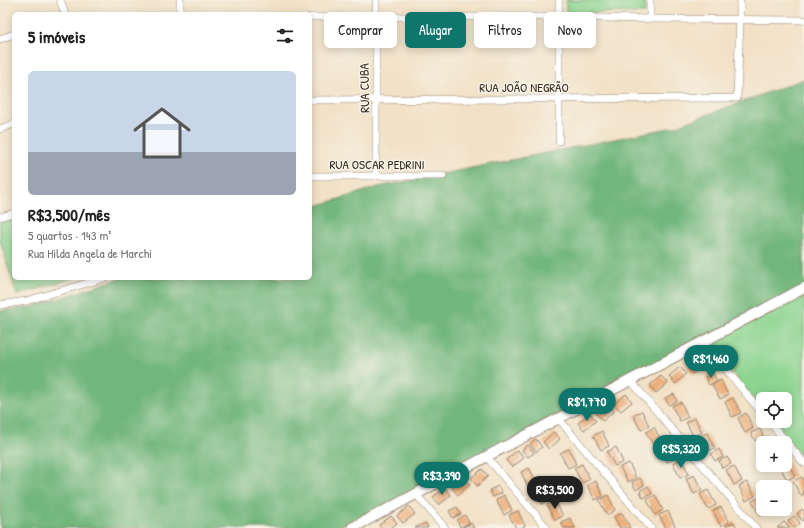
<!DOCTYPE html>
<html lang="pt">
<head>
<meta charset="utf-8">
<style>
  :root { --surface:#fff; --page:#f6f6f6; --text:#222; --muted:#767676; --line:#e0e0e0; --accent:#0f766e }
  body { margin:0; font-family:"Patrick Hand",sans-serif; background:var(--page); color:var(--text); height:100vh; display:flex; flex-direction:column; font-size:15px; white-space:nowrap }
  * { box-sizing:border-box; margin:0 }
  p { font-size:13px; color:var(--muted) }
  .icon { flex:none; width:22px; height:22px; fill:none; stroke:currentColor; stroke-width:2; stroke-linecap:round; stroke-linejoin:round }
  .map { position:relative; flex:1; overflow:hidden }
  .drawer { position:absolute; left:12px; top:12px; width:300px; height:268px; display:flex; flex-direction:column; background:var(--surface); border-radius:6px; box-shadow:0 2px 10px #0003 }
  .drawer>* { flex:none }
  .banner { position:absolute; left:324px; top:12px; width:380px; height:36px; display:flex; gap:8px }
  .fabs { position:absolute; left:756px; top:392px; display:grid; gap:8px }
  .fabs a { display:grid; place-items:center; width:36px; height:36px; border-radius:6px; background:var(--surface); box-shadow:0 2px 10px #0003; font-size:20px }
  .price { position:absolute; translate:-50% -34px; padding:0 9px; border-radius:14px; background:var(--accent); color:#fff; font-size:13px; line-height:26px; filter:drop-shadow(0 1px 2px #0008) }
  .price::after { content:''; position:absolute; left:50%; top:24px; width:12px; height:9px; margin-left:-6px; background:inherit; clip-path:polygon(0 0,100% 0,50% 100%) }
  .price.active { background:#222; color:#fff }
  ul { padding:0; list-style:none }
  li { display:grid; align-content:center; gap:8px; height:212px; padding:0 16px }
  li+li { border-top:1px solid var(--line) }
  li span { display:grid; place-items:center; height:124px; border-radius:6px; color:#555 }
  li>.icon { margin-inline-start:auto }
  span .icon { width:72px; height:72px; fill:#fffc; stroke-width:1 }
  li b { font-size:17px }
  h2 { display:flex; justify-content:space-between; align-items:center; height:48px; padding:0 16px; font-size:17px }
  .tag { padding:0 14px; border-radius:6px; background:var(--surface); box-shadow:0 2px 10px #0003; font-size:14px; line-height:36px }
  .tag.active { background:var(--accent); color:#fff }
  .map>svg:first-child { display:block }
  .green { fill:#8cd490; stroke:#647f57 }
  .forest { fill:#71b67a; stroke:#56704c }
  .building { fill:#edaf7c }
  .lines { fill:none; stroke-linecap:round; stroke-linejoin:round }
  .street-casing { stroke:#968672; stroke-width:8 }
  .secondary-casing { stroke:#968672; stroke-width:12 }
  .street { stroke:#fff; stroke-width:7 }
  .secondary { stroke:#fff; stroke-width:10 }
  .labels { text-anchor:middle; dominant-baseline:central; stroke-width:3; stroke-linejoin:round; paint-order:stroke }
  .street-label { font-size:13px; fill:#3b2a1e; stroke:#f7f3e8 }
</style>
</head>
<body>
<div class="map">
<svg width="804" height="528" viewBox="0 0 804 528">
  <rect width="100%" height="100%" fill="#f7f3e8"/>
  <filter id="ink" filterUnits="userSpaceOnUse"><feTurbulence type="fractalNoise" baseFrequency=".025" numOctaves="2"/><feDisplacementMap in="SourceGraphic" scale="8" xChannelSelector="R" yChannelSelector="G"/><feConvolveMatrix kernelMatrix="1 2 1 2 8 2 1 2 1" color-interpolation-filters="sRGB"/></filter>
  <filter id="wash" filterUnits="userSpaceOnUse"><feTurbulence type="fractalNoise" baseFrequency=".012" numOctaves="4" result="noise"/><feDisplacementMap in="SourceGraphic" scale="16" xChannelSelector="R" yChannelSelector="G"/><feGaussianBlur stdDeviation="0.9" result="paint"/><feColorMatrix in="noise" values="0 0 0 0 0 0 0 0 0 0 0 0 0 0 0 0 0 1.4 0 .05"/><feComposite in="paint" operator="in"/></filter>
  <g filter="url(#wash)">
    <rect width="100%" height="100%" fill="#f2e1c6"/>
    <g class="green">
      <polygon points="566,0 645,0 645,13 566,12"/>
      <polygon points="14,217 14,278 74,278 17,295 0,240 0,222"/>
      <polygon points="804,291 804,460 772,421 785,421 785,399 763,399 763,410 707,342"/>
    </g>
    <polygon class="forest" points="804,79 804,288 486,455 336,528 0,528 0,311 33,307 121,278 310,278 310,208 378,187 674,127"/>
    <g id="blocks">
      <g class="building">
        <polygon points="699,358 705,365 693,374 687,367"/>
        <polygon points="680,367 686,374 675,384 669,376"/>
        <polygon points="713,373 717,381 709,385 705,377"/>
        <polygon points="661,376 668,383 656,393 650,385"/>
        <polygon points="721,380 728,395 720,399 712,385"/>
        <polygon points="626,394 632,402 621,411 614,404"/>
        <polygon points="674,394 677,401 669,405 665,398"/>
        <polygon points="733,398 741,413 732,417 725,402"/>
        <polygon points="681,402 688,417 680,421 672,406"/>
        <polygon points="608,404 614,411 603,421 596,413"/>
        <polygon points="642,411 649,426 641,430 633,415"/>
        <polygon points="590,413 596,421 584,430 578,423"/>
        <polygon points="746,413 753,428 745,433 738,418"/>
        <polygon points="695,418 702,433 694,437 686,422"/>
        <polygon points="654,427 662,442 654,446 646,432"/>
        <polygon points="760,429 763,436 755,441 751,433"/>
        <polygon points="602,431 609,446 601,450 593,436"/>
        <polygon points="554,432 560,439 549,449 543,442"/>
        <polygon points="707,433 715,448 706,452 699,437"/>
        <polygon points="767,436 771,443 763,443 763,448 759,441"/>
        <polygon points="536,439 542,447 536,452 530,444"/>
        <polygon points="668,443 675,458 667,462 659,447"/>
        <polygon points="528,445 534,453 528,457 522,450"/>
        <polygon points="616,447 623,462 615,466 607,452"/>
        <polygon points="569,449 576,464 568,468 560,453"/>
        <polygon points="719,449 723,457 715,461 711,454"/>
        <polygon points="518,450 524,458 512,467 506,460"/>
        <polygon points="727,457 731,464 722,468 719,461"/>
        <polygon points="681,459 689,474 680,478 673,463"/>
        <polygon points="787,461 795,476 787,480 779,465 785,465 785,462"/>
        <polygon points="629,463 636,478 628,482 620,467"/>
        <polygon points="582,464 590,479 582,483 574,468"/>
        <polygon points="734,466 742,481 734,485 726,470"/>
        <polygon points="529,468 537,483 528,487 521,472"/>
        <polygon points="482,469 488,476 477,486 471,478"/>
        <polygon points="694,475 702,490 694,494 686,479"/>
        <polygon points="802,477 804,481 804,494 801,496 793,481"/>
        <polygon points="464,478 470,485 458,495 452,488"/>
        <polygon points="640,478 644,485 636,490 632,482"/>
        <polygon points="596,481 603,496 595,500 587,485"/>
        <polygon points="747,482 755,496 746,501 739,486"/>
        <polygon points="543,484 550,499 542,504 534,489"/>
        <polygon points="498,486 502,493 493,497 490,490"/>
        <polygon points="648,486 652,494 643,498 640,491"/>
        <polygon points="445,488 451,495 439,505 433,497"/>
        <polygon points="708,490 716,505 708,509 700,494"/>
        <polygon points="504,495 512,510 504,515 496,500"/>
        <polygon points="608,495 615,510 607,515 599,500"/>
        <polygon points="655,495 663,510 655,515 647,500"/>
        <polygon points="760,497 763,502 763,509 766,509 768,512 760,516 752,501"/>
        <polygon points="555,501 563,516 555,520 547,505"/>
        <polygon points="409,506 415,514 403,523 397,516"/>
        <polygon points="457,507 461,514 453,518 449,511"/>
        <polygon points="721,507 729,522 721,526 713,511"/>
        <polygon points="802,509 804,511 804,520 803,521 797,514"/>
        <polygon points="518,511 525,526 521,528 516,528 509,515"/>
        <polygon points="668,511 675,526 671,528 666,528 659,515"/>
        <polygon points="622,513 626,520 630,528 620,528 618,524 614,517"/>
        <polygon points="465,515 469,523 460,527 457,520"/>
        <polygon points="391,516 397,523 391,528 381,528 379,525"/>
        <polygon points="794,516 800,523 795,528 788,521"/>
        <polygon points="570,518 575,528 564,528 561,522"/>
        <polygon points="734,522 737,528 727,528 726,526"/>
        <polygon points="784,522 790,528 777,528"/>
        <polygon points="426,523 428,528 415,528"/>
        <polygon points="471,523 474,528 464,528 463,527"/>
      </g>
    </g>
  </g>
  <g filter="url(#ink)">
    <use href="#blocks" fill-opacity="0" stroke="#968672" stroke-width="1"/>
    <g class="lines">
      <g class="street-casing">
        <g id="street">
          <polyline points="60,0 65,14"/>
          <polyline points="180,0 180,14"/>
          <polyline points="376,0 376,176"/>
          <polyline points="310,17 559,17 650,19 804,20"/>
          <polyline points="650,19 650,0"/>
          <polyline points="0,39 14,34"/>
          <polyline points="310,100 737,98 740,19 740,0"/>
          <polyline points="0,129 14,124"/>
          <polyline points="559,141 559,0"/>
          <polyline points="310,176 443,176"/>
          <polyline points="0,217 14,213"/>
          <polyline points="0,305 26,301 105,278"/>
          <polyline points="703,342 763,414"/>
          <polyline points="630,380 756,528"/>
          <polyline points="558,418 651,528"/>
          <polyline points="769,421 804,463"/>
          <polyline points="486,456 547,528"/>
          <polyline points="415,493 445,528"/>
        </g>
      </g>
      <g class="secondary-casing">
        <polyline id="secondary" points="352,528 804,288"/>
      </g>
      <use href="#street" class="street"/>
      <use href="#secondary" class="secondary"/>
    </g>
  </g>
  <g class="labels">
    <g class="street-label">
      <text x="524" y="87">RUA JOÃO NEGRÃO</text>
      <text transform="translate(364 88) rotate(-91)">RUA CUBA</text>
      <text x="377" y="164">RUA OSCAR PEDRINI</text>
    </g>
  </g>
</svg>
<div class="fabs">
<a><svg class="icon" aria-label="locate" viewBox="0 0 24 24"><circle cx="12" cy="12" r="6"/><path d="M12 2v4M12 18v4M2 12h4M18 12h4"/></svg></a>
<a>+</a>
<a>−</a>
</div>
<b class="price" style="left:711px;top:379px">R$1,460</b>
<b class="price" style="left:587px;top:422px">R$1,770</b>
<b class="price" style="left:681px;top:469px">R$5,320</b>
<b class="price" style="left:442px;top:496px">R$3,390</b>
<b class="price active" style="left:555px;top:510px">R$3,500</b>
<div class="banner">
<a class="tag">Comprar</a>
<a class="tag active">Alugar</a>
<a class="tag">Filtros</a>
<a class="tag">Novo</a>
</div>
<section class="drawer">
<h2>5 imóveis<svg class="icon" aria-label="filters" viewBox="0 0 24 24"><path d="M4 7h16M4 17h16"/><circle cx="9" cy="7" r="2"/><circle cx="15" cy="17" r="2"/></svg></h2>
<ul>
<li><span style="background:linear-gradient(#c9d6e8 65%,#9aa5b1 0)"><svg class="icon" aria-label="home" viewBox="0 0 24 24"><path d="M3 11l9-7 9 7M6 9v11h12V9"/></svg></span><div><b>R$3,500/mês</b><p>5 quartos · 143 m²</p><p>Rua Hilda Angela de Marchi</p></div></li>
</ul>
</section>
</div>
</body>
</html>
